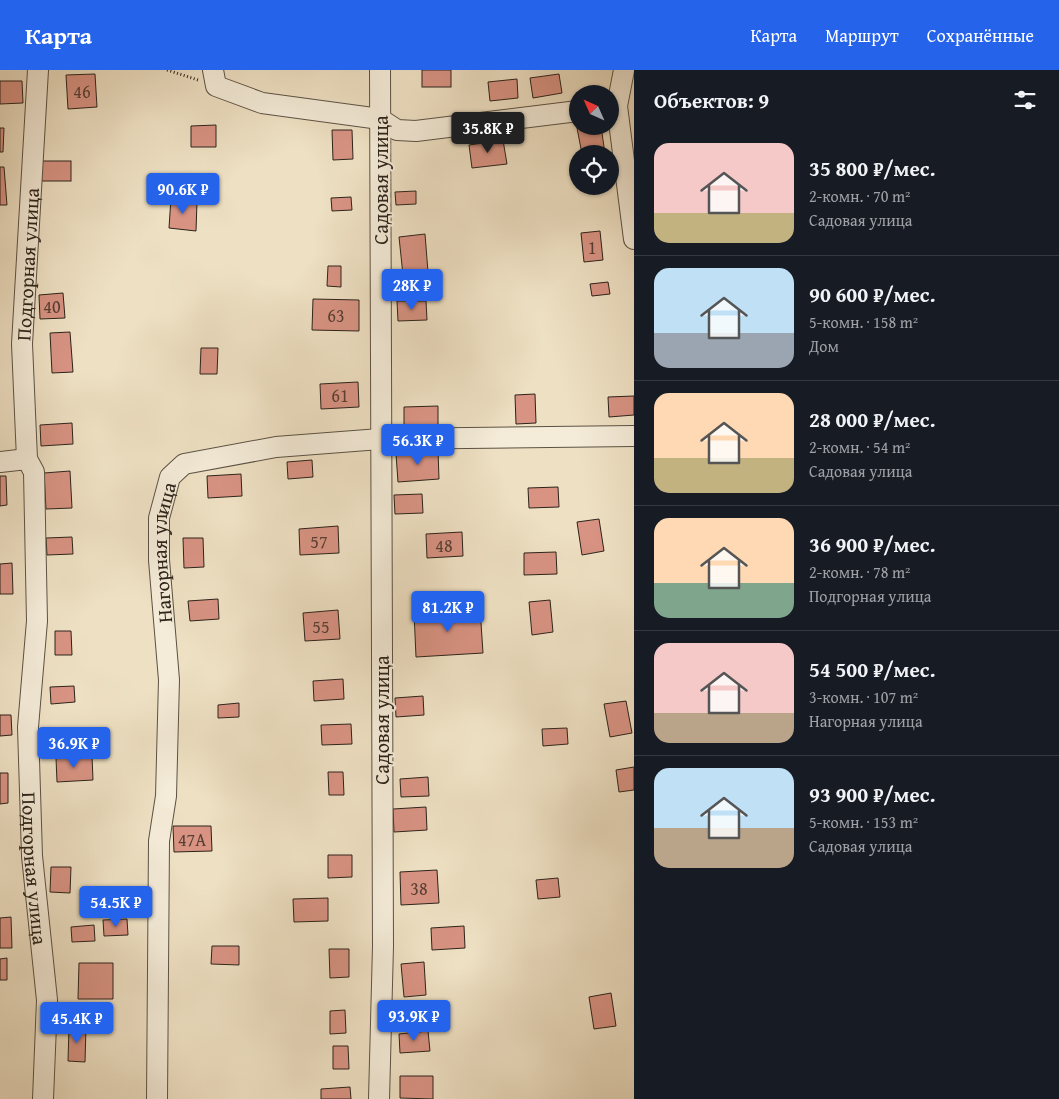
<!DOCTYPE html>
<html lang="ru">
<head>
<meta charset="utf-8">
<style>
  :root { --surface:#171b24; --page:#242831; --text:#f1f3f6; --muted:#9ea1a6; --line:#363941; --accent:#2563eb }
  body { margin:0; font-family:"Gentium Book Plus",serif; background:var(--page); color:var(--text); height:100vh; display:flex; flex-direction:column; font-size:19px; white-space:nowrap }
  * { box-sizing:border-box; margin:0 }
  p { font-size:16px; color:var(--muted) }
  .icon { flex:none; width:28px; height:28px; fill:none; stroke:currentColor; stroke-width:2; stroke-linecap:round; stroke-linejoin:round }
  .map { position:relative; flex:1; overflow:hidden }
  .sheet { display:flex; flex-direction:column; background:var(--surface); width:425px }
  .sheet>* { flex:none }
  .needle { width:32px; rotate:315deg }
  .controls { position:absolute; left:569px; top:15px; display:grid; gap:10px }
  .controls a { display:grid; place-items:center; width:50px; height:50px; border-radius:50%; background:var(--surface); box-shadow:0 1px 4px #0004; font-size:25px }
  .price { position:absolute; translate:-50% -42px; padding:0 11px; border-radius:5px; background:var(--accent); color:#fff; font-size:16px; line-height:32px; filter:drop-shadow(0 1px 2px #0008) }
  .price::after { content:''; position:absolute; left:50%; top:30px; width:15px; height:11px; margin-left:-8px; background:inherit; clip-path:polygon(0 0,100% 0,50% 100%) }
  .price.selected { background:#222; color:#fff }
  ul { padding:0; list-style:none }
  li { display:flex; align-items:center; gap:15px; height:125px; padding:0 20px }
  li+li { border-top:1px solid var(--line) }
  li span { display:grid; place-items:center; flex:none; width:140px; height:100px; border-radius:15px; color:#555 }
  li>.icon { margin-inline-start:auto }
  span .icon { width:60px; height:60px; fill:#fffc; stroke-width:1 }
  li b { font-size:21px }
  h2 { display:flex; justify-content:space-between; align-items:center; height:60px; padding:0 20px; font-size:21px }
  header { display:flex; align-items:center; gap:30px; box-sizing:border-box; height:70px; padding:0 25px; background:var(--accent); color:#fff }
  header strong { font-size:24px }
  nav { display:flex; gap:28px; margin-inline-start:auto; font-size:18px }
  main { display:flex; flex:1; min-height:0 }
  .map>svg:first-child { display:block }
  .building { fill:#d89383; stroke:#2c231a }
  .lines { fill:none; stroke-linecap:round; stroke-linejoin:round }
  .street-casing { stroke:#5c5244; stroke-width:22 }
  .path { stroke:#2c231a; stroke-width:3; stroke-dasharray:1 2.5; stroke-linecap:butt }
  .street { stroke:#f4ebd8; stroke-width:20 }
  .labels { text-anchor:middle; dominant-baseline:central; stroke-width:4.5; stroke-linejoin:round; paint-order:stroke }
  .number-label { font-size:18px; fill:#573f34 }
  .street-label { font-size:20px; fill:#2c231a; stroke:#f4ebd8 }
</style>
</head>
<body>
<header>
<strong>Карта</strong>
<nav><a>Карта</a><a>Маршрут</a><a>Сохранённые</a></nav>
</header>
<main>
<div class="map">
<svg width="634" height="1029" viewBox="0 0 634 1029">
  <rect width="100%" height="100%" fill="#eee0c3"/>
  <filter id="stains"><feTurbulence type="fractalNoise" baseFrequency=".004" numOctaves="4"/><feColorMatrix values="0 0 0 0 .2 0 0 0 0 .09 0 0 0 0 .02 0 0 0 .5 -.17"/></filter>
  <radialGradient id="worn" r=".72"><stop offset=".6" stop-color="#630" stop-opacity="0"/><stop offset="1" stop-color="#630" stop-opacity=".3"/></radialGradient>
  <g class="building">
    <rect x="422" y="0" width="29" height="17"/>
    <polygon points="95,4 97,37 68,39 66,5"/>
    <polygon points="559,4 562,23 533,28 530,8"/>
    <polygon points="517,9 518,28 490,31 488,12"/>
    <polygon points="0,11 22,11 23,33 0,34"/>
    <polygon points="216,55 216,77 191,77 191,56"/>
    <polygon points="601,56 605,84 582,84 577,58"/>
    <polygon points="0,58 4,58 3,82 0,82"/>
    <polygon points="332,60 352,60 353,89 333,90"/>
    <polygon points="503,70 507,94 472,98 469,75"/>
    <rect x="41" y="91" width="30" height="20"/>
    <polygon points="0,97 4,97 7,135 0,135"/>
    <polygon points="416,121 416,134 396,135 395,122"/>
    <polygon points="351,127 352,140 332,141 331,128"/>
    <polygon points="171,128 197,132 196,161 169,158"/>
    <polygon points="600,161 603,190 584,192 581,163"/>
    <polygon points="425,164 428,202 403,205 399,167"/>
    <polygon points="328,196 341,196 341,217 327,216"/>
    <polygon points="608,212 610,224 592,226 590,214"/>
    <polygon points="63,223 65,248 40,249 39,225"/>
    <polygon points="313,229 359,230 359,261 312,260"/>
    <polygon points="397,231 426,231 427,250 398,251"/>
    <polygon points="70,262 73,302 52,303 50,263"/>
    <polygon points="201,278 218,278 217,304 200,304"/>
    <polygon points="358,312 359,337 321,339 320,314"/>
    <polygon points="535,324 536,353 516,354 515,325"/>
    <polygon points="634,326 634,345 609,347 608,327"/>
    <polygon points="438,336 438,359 404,359 404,337"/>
    <polygon points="72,353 73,374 41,376 40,355"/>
    <polygon points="438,381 439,409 398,412 396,384"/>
    <polygon points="312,390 313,407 288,409 287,392"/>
    <polygon points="70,401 72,438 46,439 44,403"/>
    <polygon points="241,404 242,426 208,428 207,406"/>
    <polygon points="0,406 6,406 7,435 0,436"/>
    <polygon points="558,417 559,437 529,438 528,418"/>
    <polygon points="422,424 423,443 395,444 394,425"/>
    <polygon points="599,449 604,481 582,485 577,452"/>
    <polygon points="338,456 339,483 300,485 299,459"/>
    <polygon points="462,462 463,486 427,488 426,464"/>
    <polygon points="72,467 73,484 47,485 46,468"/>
    <polygon points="183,468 203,468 204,497 184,498"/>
    <polygon points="556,482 557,504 524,505 524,483"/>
    <polygon points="12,493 13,524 0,524 0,494"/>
    <polygon points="218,529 219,549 190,551 188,531"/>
    <polygon points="550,530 553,562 532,565 529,532"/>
    <polygon points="480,538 483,583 416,587 414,542"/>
    <polygon points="338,540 340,569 305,571 303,543"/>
    <polygon points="55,561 71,561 72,585 55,585"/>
    <polygon points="343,609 344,629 314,631 313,611"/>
    <polygon points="74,616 75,632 51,634 50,617"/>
    <polygon points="423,626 424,645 396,647 395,628"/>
    <polygon points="626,631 632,663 610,667 604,634"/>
    <polygon points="239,633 239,647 218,648 218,635"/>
    <polygon points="0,645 11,645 12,665 0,666"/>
    <polygon points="351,654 352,674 322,675 321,655"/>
    <polygon points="567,658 568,674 543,676 542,659"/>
    <polygon points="92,686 93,710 57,712 56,688"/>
    <polygon points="634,697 634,720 619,722 616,700"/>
    <polygon points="328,702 343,702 344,725 329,725"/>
    <polygon points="0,703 8,703 8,733 0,734"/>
    <polygon points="428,707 429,726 401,727 400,709"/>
    <polygon points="426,737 427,760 394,762 393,739"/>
    <polygon points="173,756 211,756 212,781 174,782"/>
    <polygon points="328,785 352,785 352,807 328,808"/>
    <polygon points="51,797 71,797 70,823 50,822"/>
    <polygon points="437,800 439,833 401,835 400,802"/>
    <polygon points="558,808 560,827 538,829 536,810"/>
    <polygon points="328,828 328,851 294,852 293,829"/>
    <polygon points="11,847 12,878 0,878 0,848"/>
    <polygon points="127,849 128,865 104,866 103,850"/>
    <polygon points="94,855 95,871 72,872 71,857"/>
    <polygon points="464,856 465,878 432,880 431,858"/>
    <polygon points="212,876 239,876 239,895 211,894"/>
    <polygon points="329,879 349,879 349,907 330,908"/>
    <polygon points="7,888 7,910 0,910 0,889"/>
    <polygon points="424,892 426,925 404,927 401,894"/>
    <polygon points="79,893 113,893 113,929 78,929"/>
    <polygon points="611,923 616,956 594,959 589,927"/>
    <polygon points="345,940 346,963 330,964 330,941"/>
    <polygon points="69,957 86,957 85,992 68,991"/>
    <polygon points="428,961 430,981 400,983 399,964"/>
    <polygon points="333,976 348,976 349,999 333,999"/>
    <polygon points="400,1006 433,1006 433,1029 400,1028"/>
    <polygon points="350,1017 351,1029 321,1029 321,1019"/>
  </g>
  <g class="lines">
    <g class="street-casing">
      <g id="street">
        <polyline points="213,0 216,16 262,33 380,49 397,60 416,61 578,41"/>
        <polyline points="624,0 617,36 634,169"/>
        <path id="s1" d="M27,389L22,274L38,0"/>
        <path id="s2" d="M0,392L27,389L34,402L37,551L28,657L32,786L47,930L43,1029"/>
        <path id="s3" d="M157,1029L159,771L166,726L169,610L159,490V448L170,407L184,394L276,377L380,369L634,366"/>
        <polyline points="379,1029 383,876 380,0"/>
      </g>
    </g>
    <polyline class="path" points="167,0 198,10"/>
    <use href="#street" class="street"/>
  </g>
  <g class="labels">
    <g class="number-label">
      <text x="82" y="21">46</text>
      <text x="592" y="177">1</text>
      <text x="52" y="236">40</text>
      <text x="336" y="245">63</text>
      <text x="340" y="325">61</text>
      <text x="319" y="471">57</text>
      <text x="444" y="475">48</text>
      <text x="321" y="556">55</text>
      <text x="192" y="769">47А</text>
      <text x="419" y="818">38</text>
    </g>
    <g class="street-label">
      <text transform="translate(380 110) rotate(-90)">Садовая улица</text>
      <text stroke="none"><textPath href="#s1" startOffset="195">Подгорная улица</textPath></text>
      <text stroke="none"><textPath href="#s3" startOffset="548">Нагорная улица</textPath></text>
      <text transform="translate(381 650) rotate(-90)">Садовая улица</text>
      <text stroke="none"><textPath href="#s2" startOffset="439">Подгорная улица</textPath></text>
    </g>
  </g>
  <rect width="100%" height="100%" filter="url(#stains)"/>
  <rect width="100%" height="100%" fill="url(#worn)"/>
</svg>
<div class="controls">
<a><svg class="needle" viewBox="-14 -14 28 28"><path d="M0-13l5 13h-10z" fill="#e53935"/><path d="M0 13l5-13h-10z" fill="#9ea1a6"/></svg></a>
<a><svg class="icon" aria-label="locate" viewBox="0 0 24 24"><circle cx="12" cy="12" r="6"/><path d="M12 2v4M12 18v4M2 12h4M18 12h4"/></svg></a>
</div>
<b class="price selected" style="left:488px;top:84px">35.8K ₽</b>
<b class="price" style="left:183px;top:145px">90.6K ₽</b>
<b class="price" style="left:412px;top:241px">28K ₽</b>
<b class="price" style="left:418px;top:396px">56.3K ₽</b>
<b class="price" style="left:448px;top:563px">81.2K ₽</b>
<b class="price" style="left:74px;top:699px">36.9K ₽</b>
<b class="price" style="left:116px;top:858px">54.5K ₽</b>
<b class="price" style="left:414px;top:972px">93.9K ₽</b>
<b class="price" style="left:77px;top:974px">45.4K ₽</b>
</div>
<section class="sheet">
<h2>Объектов: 9<svg class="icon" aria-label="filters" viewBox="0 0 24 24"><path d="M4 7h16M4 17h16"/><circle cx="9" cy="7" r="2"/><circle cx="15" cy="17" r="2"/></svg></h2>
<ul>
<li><span style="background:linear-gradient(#f6c9c9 70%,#c2b280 0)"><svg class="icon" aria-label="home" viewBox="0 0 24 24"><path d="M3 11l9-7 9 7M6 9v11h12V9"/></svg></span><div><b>35 800 ₽/мес.</b><p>2-комн. · 70 m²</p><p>Садовая улица</p></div></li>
<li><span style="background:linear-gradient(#bfe0f5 65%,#9aa5b1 0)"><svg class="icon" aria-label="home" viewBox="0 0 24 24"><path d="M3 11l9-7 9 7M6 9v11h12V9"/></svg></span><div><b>90 600 ₽/мес.</b><p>5-комн. · 158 m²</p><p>Дом</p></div></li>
<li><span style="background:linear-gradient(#ffd9b3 65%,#c2b280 0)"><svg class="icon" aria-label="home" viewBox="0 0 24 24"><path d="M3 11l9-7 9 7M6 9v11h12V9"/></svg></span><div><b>28 000 ₽/мес.</b><p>2-комн. · 54 m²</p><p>Садовая улица</p></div></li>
<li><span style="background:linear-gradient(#ffd9b3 65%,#7fa58c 0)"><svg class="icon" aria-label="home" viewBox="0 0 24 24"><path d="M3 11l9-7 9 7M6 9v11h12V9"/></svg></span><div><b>36 900 ₽/мес.</b><p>2-комн. · 78 m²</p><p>Подгорная улица</p></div></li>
<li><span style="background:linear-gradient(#f6c9c9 70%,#b9a48a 0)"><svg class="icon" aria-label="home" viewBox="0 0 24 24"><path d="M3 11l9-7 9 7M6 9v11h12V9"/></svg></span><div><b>54 500 ₽/мес.</b><p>3-комн. · 107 m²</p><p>Нагорная улица</p></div></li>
<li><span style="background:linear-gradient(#bfe0f5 60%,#b9a48a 0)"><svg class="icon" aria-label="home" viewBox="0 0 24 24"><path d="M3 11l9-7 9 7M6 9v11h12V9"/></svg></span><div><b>93 900 ₽/мес.</b><p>5-комн. · 153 m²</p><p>Садовая улица</p></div></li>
</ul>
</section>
</main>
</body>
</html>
